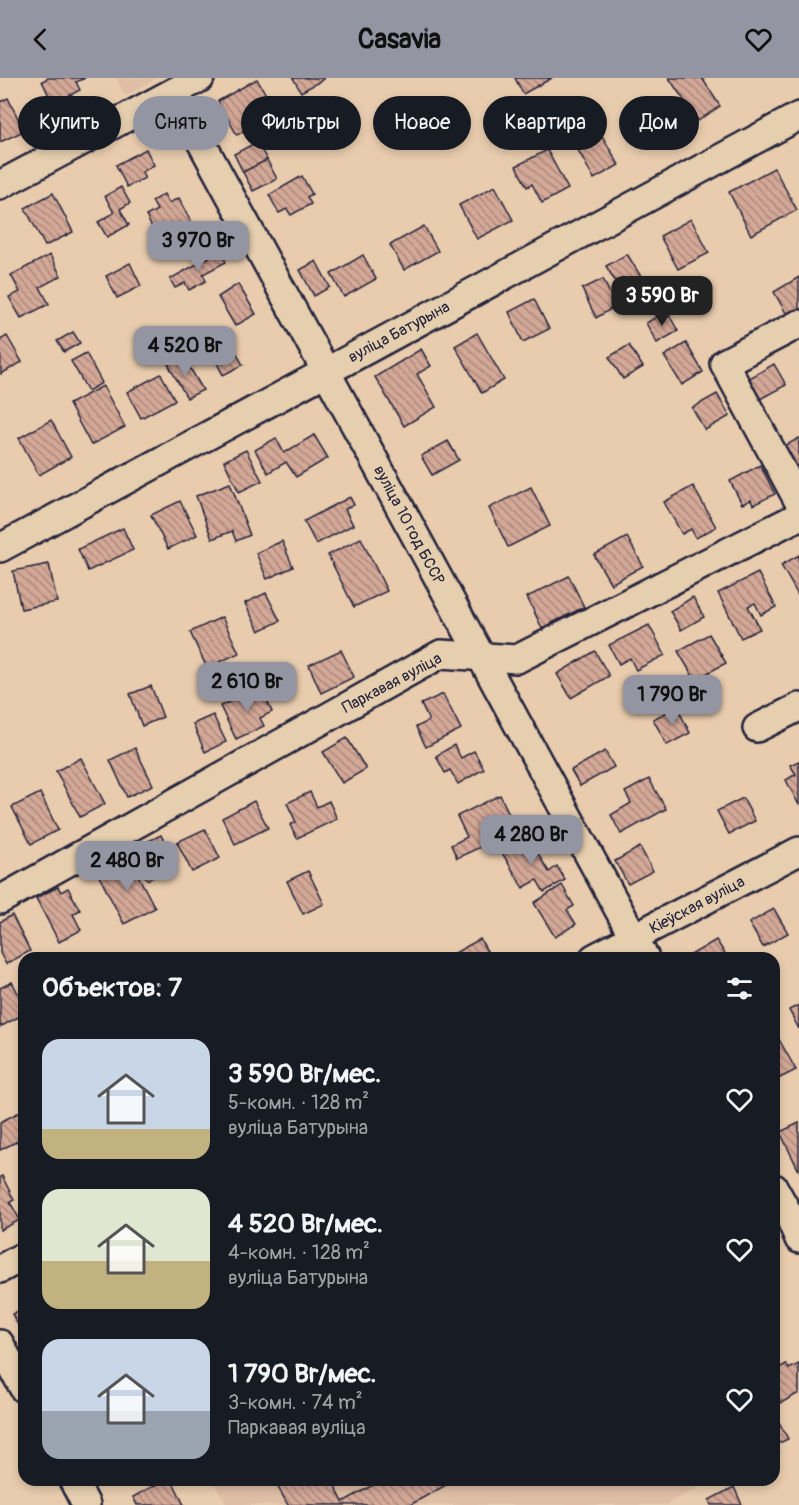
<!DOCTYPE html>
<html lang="ru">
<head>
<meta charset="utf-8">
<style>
  :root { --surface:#171b24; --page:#242831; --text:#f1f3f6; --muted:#9ea1a6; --accent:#9495a2 }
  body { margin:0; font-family:Pangolin,sans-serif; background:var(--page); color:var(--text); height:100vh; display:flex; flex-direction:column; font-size:22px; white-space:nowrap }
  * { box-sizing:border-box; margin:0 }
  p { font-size:20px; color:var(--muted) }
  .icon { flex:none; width:33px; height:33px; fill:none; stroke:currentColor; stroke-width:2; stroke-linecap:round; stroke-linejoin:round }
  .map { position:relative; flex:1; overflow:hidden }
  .drawer { position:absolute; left:18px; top:874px; width:762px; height:534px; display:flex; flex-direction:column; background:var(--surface); border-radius:18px; box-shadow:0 3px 9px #0003 }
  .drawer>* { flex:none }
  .top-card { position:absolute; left:18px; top:18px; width:764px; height:54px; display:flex; gap:12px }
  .price { position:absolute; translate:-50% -51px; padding:0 14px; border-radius:12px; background:var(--accent); color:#111; font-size:20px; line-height:39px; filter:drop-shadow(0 2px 3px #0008) }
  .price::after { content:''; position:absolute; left:50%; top:36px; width:18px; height:14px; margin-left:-9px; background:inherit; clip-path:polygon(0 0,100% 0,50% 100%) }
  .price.on { background:#222; color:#fff }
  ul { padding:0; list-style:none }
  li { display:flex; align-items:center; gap:18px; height:150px; padding:0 24px }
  li span { display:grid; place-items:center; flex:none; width:168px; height:120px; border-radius:18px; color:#555 }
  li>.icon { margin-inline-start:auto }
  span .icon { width:72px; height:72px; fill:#fffc; stroke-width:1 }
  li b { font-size:26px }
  h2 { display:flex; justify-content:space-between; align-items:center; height:72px; padding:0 24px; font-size:26px }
  .chip { padding:0 21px; border-radius:27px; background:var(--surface); box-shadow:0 3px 9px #0003; font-size:21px; line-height:54px }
  .chip.on { background:var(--accent); color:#111 }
  header { display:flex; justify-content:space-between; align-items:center; height:78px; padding:0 24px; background:var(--accent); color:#111; font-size:27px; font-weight:700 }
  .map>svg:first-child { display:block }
  .built { fill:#dfbea5 }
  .building { fill:url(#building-back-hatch); stroke:#22223b; stroke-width:1.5 }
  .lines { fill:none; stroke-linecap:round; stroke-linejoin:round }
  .minor-casing { stroke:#22223b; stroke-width:32 }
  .minor { stroke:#e6cfaf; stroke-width:27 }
  .labels { text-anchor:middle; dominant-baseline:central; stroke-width:5; stroke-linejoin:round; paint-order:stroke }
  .street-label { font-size:16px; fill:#22223b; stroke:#e6cfaf }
</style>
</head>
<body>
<header><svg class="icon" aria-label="back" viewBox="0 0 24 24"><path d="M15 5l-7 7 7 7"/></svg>Casavia<svg class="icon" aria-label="heart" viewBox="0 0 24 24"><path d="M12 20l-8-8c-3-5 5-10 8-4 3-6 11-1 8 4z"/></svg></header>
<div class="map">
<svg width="799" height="1427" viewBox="0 0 799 1427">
  <defs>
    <pattern id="building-back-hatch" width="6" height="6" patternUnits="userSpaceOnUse" patternTransform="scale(1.5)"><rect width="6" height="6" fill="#d4a897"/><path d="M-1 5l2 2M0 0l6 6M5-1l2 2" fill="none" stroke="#ac887c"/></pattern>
  </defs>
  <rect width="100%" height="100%" fill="#e9ccae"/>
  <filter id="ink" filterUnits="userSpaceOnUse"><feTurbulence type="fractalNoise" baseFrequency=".0167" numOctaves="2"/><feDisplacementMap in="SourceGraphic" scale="12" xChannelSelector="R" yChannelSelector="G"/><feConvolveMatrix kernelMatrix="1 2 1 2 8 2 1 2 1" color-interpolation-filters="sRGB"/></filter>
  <g filter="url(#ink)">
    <g class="built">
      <polygon points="116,0 157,0 125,18"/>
      <polygon points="695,1402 698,1409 666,1427 227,1427 213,1403"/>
    </g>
    <g class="building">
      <polygon points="48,0 85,0 76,4 80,12 53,26 42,3"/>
      <polygon points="293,0 323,0 324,1 301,14"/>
      <polygon points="515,0 552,0 523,16"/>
      <polygon points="669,0 702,0 720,28 698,43"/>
      <polygon points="257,1 276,34 237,57 218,23"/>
      <polygon points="8,20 24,53 0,64 0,24"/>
      <polygon points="645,25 663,54 644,66 626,37"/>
      <polygon points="601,56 619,87 594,101 577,70"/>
      <polygon points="257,64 267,82 243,94 234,76"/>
      <polygon points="146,71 154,87 142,94 145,100 127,109 116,87"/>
      <polygon points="547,72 568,111 542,125 532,106 527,109 516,88"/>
      <polygon points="267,82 277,101 253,113 243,94"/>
      <polygon points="774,90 797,132 751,157 729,114"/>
      <polygon points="302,98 312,116 307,119 311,126 291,137 287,131 279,135 269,117"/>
      <polygon points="495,108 513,142 477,161 459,127"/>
      <polygon points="121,109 130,125 120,131 129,147 107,159 98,144 114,135 105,118"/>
      <polygon points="53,115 73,154 45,168 25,130"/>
      <polygon points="164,116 169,125 179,120 198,157 191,162 196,172 182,180 177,170 166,176 146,138 157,132 152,123"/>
      <polygon points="691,141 709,175 678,191 660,158"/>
      <polygon points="424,148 438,173 404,192 390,167"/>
      <polygon points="220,173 226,184 203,196 206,203 189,212 185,205 175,210 170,201"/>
      <polygon points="627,176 643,202 634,208 637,213 625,220 606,188"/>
      <polygon points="50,177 61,198 40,209 49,226 21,240 9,219 20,214 11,197"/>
      <polygon points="363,177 376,201 344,219 331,196"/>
      <polygon points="316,183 330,209 314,218 300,192"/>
      <polygon points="130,185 141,208 117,220 106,198"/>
      <polygon points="799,199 799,237 790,242 774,214"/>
      <polygon points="603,201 616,228 596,240 582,211"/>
      <polygon points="238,206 256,236 235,248 218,219"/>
      <polygon points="534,221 549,251 523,264 509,234"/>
      <polygon points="667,233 678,253 657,265 646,245"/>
      <polygon points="73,254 80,265 64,274 57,263"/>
      <polygon points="477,255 504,302 482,315 455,268"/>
      <polygon points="227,257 243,287 223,297 208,267"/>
      <polygon points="7,258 22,284 1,296 0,262"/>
      <polygon points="686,265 703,294 682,307 664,278"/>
      <polygon points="629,267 643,289 623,301 609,279"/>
      <polygon points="421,271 431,288 417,296 436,329 404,348 375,299"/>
      <polygon points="86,275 102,305 88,313 71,283"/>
      <polygon points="183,278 203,312 187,320 168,286"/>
      <polygon points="774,286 786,307 760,321 748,301"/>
      <polygon points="161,296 175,322 141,340 127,314"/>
      <polygon points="103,308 125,349 91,367 69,326"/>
      <polygon points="717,316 730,338 705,352 692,330"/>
      <polygon points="51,342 71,379 39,397 19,360"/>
      <polygon points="314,357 328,380 296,399 286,384 268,395 255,372 276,360 284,375"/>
      <polygon points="799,360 799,398 783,369"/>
      <polygon points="448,363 459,382 432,397 421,378"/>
      <polygon points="246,372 262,403 239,414 224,383"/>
      <polygon points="760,387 775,416 753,427 751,422 742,426 730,403"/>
      <polygon points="230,405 250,457 236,463 232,453 212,461 196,418"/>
      <polygon points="693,408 716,449 696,460 691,451 682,456 664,424"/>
      <polygon points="531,409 550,448 508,469 489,430"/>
      <polygon points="350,419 354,427 345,431 353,447 316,466 304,443"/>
      <polygon points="180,423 197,457 168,471 151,437"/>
      <polygon points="123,450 133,472 88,493 78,471"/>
      <polygon points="627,459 643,488 611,506 594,477"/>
      <polygon points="361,460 387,513 354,529 328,477"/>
      <polygon points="282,463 293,489 267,501 256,475"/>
      <polygon points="799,477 799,519 781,487"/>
      <polygon points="49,486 57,524 21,531 13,493"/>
      <polygon points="758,495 776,529 761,537 755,525 748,528 760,551 741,560 718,515"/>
      <polygon points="569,498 584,529 542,550 527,519"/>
      <polygon points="266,515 280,543 259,553 245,525"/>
      <polygon points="693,519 704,539 681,552 670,533"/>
      <polygon points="222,539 239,575 207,590 190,554"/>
      <polygon points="649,547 665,577 636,592 630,580 619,586 609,567"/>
      <polygon points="709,556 726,585 695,602 678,573"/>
      <polygon points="341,572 354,599 321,615 309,587"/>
      <polygon points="595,573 609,598 571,620 557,596"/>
      <polygon points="151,608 163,639 142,648 130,616"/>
      <polygon points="261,609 272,634 260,640 264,648 236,661 220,628"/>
      <polygon points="443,616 461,651 426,669 416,649 429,643 421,626"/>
      <polygon points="677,629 690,655 667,667 653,641"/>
      <polygon points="213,637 226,664 205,674 193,646"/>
      <polygon points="347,660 366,691 342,705 323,674"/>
      <polygon points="454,667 461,680 474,673 484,691 458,706 450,692 445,695 436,678"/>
      <polygon points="135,670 153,707 127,719 110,682"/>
      <polygon points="605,673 614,689 580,708 571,692"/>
      <polygon points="81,680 105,726 80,739 56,693"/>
      <polygon points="799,683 799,727 786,702 796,696 790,687"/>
      <polygon points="649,701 666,731 621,756 611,737 631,725 625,714"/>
      <polygon points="310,714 317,729 329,723 337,741 297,760 290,747 296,744 287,725"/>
      <polygon points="40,715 58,752 31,766 12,729"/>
      <polygon points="500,717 510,738 482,751 489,765 457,780 451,767 467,759 457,738"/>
      <polygon points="743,720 755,743 729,756 717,733"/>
      <polygon points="254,723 268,750 235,766 222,740"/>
      <polygon points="205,751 220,780 192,794 177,764"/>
      <polygon points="161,757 176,788 147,802 132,771"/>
      <polygon points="527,758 549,794 557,788 565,802 544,814 537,802 523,810 501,773"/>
      <polygon points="640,769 653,793 628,806 615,783"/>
      <polygon points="130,782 155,830 124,846 99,798"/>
      <polygon points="308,793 324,826 303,836 287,803"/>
      <polygon points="562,807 574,828 567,832 576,846 555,859 534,825"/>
      <polygon points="58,809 61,814 68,810 80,832 73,836 81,852 59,864 36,820"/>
      <polygon points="774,831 788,855 763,869 749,845"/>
      <polygon points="12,837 30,873 6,886 0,875 0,844"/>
      <polygon points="480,861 491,880 456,880 453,876"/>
      <polygon points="716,862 728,880 690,880 689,878"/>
      <polygon points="12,904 24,926 24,936 0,949 0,910"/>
      <polygon points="799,927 799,951 789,932"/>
      <polygon points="776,956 796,992 774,1003 774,958"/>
      <polygon points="24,1032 24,1060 0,1072 0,1044"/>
      <polygon points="799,1045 799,1093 780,1054"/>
      <polygon points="2,1098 14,1122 10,1124 20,1142 0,1152 0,1099"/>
      <polygon points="24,1230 24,1258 12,1236"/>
      <polygon points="786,1286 789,1291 799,1286 799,1315 781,1325 774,1311 774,1293"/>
      <polygon points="774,1335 788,1361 775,1367 779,1374 774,1377"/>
      <polygon points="164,1402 172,1402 184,1427 137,1427 133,1419"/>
      <polygon points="274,1402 332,1402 343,1424 382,1402 455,1402 410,1427 288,1427"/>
      <polygon points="734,1409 742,1427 711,1427 709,1422"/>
    </g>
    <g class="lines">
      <g class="minor-casing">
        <g id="minor">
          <polyline points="174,14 645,880"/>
          <polyline points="0,107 200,0"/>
          <polyline points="799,246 724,285 799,424"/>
          <polyline points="0,470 799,38"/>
          <polyline points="757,650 799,629"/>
          <polyline points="0,822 441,576 517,581 799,438"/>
          <polyline points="594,880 799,773"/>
          <polyline points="774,1110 788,1135 799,1161"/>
          <polyline points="0,1191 24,1178"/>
          <polyline points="0,1266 24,1311"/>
          <polyline points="73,1402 86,1427"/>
        </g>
      </g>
      <use href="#minor" class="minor"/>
    </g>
  </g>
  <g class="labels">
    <g class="street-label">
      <text transform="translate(399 254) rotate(-28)">вуліца Батурына</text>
      <text transform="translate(409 447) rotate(62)">вуліца 10 год БССР</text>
      <text transform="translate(392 605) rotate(-28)">Паркавая вуліца</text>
      <text transform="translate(697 827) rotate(-28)">Кіеўская вуліца</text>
    </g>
  </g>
</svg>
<b class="price" style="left:198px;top:194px">3 970 Br</b>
<b class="price on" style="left:662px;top:249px">3 590 Br</b>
<b class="price" style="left:185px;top:299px">4 520 Br</b>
<b class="price" style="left:247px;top:635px">2 610 Br</b>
<b class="price" style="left:672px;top:648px">1 790 Br</b>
<b class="price" style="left:531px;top:788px">4 280 Br</b>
<b class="price" style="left:127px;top:814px">2 480 Br</b>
<div class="top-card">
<a class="chip">Купить</a>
<a class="chip on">Снять</a>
<a class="chip">Фильтры</a>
<a class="chip">Новое</a>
<a class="chip">Квартира</a>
<a class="chip">Дом</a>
</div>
<section class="drawer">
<h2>Объектов: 7<svg class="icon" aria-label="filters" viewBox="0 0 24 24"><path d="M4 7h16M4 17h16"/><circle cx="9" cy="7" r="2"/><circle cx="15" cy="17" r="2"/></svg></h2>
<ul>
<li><span style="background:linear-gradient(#c9d6e8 75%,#c2b280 0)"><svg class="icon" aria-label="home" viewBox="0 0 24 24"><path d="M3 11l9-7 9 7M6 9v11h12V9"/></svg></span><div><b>3 590 Br/мес.</b><p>5-комн. · 128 m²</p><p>вуліца Батурына</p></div><svg class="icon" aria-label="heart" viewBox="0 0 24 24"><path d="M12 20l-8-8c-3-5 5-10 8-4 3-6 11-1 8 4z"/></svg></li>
<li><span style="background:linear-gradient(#dfe7d0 60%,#c2b280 0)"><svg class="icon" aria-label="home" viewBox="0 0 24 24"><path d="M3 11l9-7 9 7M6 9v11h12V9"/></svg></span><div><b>4 520 Br/мес.</b><p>4-комн. · 128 m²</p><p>вуліца Батурына</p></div><svg class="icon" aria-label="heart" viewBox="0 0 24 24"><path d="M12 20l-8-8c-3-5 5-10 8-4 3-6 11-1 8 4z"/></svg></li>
<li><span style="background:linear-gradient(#c9d6e8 60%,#9aa5b1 0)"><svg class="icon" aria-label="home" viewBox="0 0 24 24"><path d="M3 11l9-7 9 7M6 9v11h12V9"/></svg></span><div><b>1 790 Br/мес.</b><p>3-комн. · 74 m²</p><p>Паркавая вуліца</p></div><svg class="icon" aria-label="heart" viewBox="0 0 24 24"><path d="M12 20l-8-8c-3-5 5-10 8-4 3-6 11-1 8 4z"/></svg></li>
</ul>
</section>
</div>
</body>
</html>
